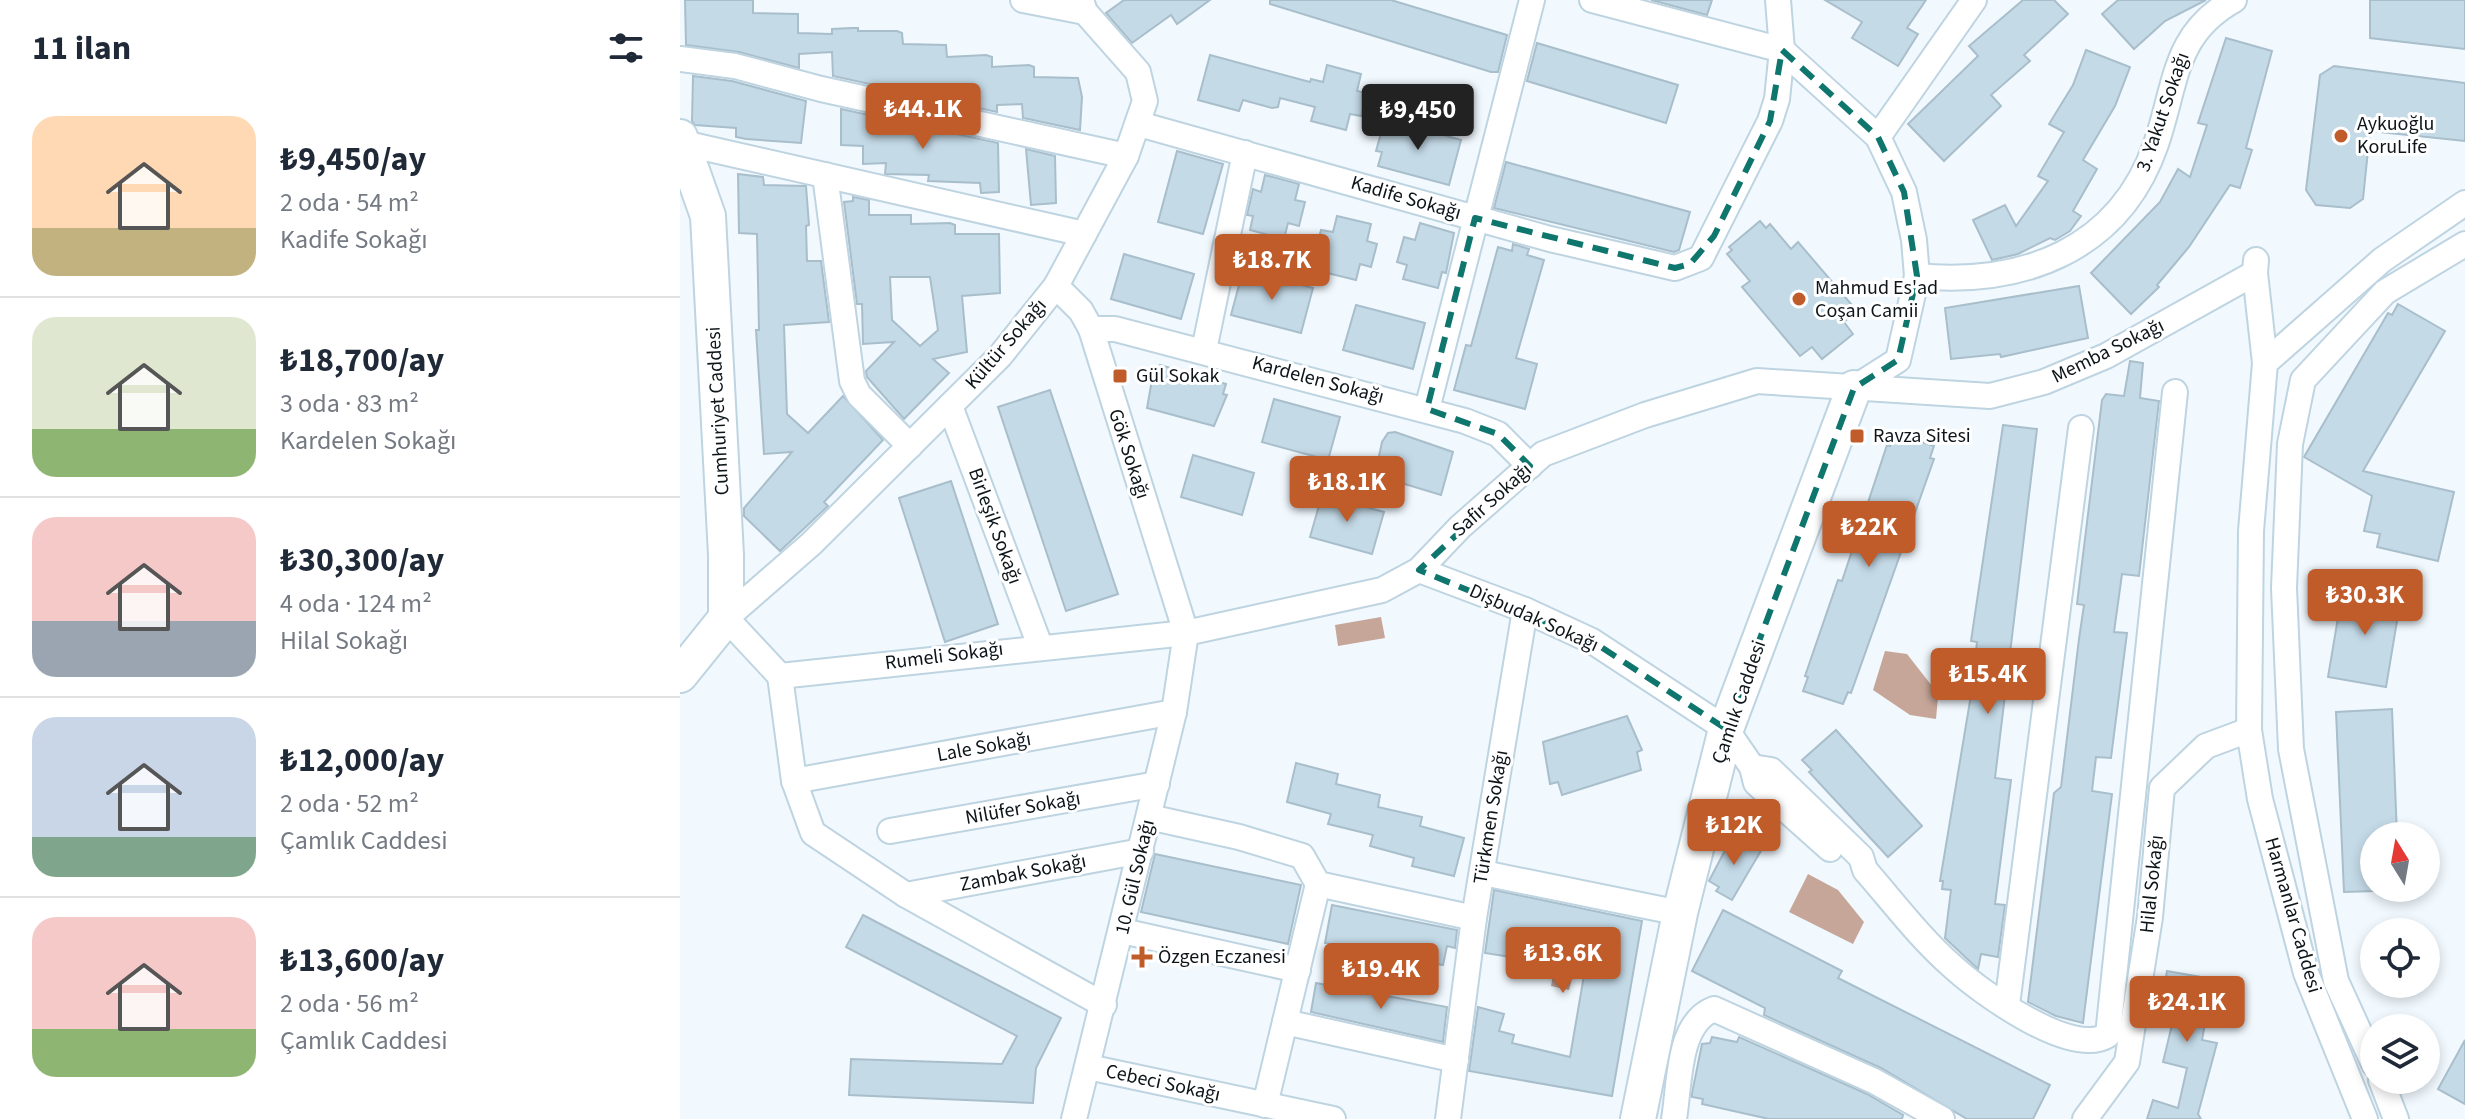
<!DOCTYPE html>
<html lang="tr">
<head>
<meta charset="utf-8">
<style>
  :root { --surface:#fff; --page:#f2f2f3; --text:#1f2937; --muted:#747a83; --line:#e0e1e3; --accent:#c05b2a }
  body { margin:0; font-family:"Source Sans 3",sans-serif; background:var(--page); color:var(--text); height:100vh; display:flex; flex-direction:column; font-size:30px; white-space:nowrap }
  * { box-sizing:border-box; margin:0 }
  p { font-size:26px; color:var(--muted) }
  .icon { flex:none; width:44px; height:44px; fill:none; stroke:currentColor; stroke-width:2; stroke-linecap:round; stroke-linejoin:round }
  .map { position:relative; flex:1; overflow:hidden }
  .drawer { display:flex; flex-direction:column; background:var(--surface); width:680px }
  .drawer>* { flex:none }
  .needle { width:52px; rotate:349deg }
  .buttons { position:absolute; left:1680px; top:822px; display:grid; gap:16px }
  .buttons a { display:grid; place-items:center; width:80px; height:80px; border-radius:50%; background:var(--surface); box-shadow:0 4px 12px #0003; font-size:40px }
  .price { position:absolute; translate:-50% -68px; padding:0 18px; border-radius:8px; background:var(--accent); color:#fff; font-size:26px; line-height:52px; filter:drop-shadow(0 2px 4px #0008) }
  .price::after { content:''; position:absolute; left:50%; top:48px; width:24px; height:18px; margin-left:-12px; background:inherit; clip-path:polygon(0 0,100% 0,50% 100%) }
  .price.on { background:#222; color:#fff }
  ul { padding:0; list-style:none }
  li { display:flex; align-items:center; gap:24px; height:200px; padding:0 32px }
  li+li { border-top:2px solid var(--line) }
  li span { display:grid; place-items:center; flex:none; width:224px; height:160px; border-radius:24px; color:#555 }
  li>.icon { margin-inline-start:auto }
  span .icon { width:96px; height:96px; fill:#fffc; stroke-width:1 }
  li b { font-size:34px }
  h2 { display:flex; justify-content:space-between; align-items:center; height:96px; padding:0 32px; font-size:34px }
  main { display:flex; flex:1; min-height:0 }
  .map>svg:first-child { display:block }
  .water { fill:#c6a699 }
  .building { fill:#c4dae7; stroke:#a9becb; stroke-width:2; fill-rule:evenodd }
  .lines { fill:none; stroke-linecap:round; stroke-linejoin:round }
  .street-casing { stroke:#bed4e1; stroke-width:28 }
  .secondary-casing { stroke:#bed4e1; stroke-width:38 }
  .street { stroke:#fff; stroke-width:24 }
  .secondary { stroke:#fff; stroke-width:34 }
  .marked { fill:none; stroke:#0f766e; stroke-width:6; stroke-dasharray:16 10; stroke-linejoin:round }
  .poi-dot { fill:#c05b2a; stroke:#fff; stroke-width:3 }
  .labels { text-anchor:middle; dominant-baseline:central; stroke-width:6; stroke-linejoin:round; paint-order:stroke }
  .street-label { font-size:20px; fill:#0d1519; stroke:#fff }
  .poi-label { font-size:20px; fill:#0d1519; stroke:#fff; text-anchor:start }
</style>
</head>
<body>
<main>
<section class="drawer">
<h2>11 ilan<svg class="icon" aria-label="filters" viewBox="0 0 24 24"><path d="M4 7h16M4 17h16"/><circle cx="9" cy="7" r="2"/><circle cx="15" cy="17" r="2"/></svg></h2>
<ul>
<li><span style="background:linear-gradient(#ffd9b3 70%,#c2b280 0)"><svg class="icon" aria-label="home" viewBox="0 0 24 24"><path d="M3 11l9-7 9 7M6 9v11h12V9"/></svg></span><div><b>₺9,450/ay</b><p>2 oda · 54 m²</p><p>Kadife Sokağı</p></div></li>
<li><span style="background:linear-gradient(#dfe7d0 70%,#8fb573 0)"><svg class="icon" aria-label="home" viewBox="0 0 24 24"><path d="M3 11l9-7 9 7M6 9v11h12V9"/></svg></span><div><b>₺18,700/ay</b><p>3 oda · 83 m²</p><p>Kardelen Sokağı</p></div></li>
<li><span style="background:linear-gradient(#f6c9c9 65%,#9aa5b1 0)"><svg class="icon" aria-label="home" viewBox="0 0 24 24"><path d="M3 11l9-7 9 7M6 9v11h12V9"/></svg></span><div><b>₺30,300/ay</b><p>4 oda · 124 m²</p><p>Hilal Sokağı</p></div></li>
<li><span style="background:linear-gradient(#c9d6e8 75%,#7fa58c 0)"><svg class="icon" aria-label="home" viewBox="0 0 24 24"><path d="M3 11l9-7 9 7M6 9v11h12V9"/></svg></span><div><b>₺12,000/ay</b><p>2 oda · 52 m²</p><p>Çamlık Caddesi</p></div></li>
<li><span style="background:linear-gradient(#f6c9c9 70%,#8fb573 0)"><svg class="icon" aria-label="home" viewBox="0 0 24 24"><path d="M3 11l9-7 9 7M6 9v11h12V9"/></svg></span><div><b>₺13,600/ay</b><p>2 oda · 56 m²</p><p>Çamlık Caddesi</p></div></li>
</ul>
</section>
<div class="map">
<svg width="1785" height="1119" viewBox="0 0 1785 1119">
  <rect width="100%" height="100%" fill="#f1f9ff"/>
  <g class="water">
    <polygon points="701,617 705,638 658,646 655,625"/>
    <polygon points="1205,651 1227,654 1252,686 1259,686 1256,719 1230,715 1193,690"/>
    <polygon points="1064,800 1083,821 1078,830 1049,814"/>
    <polygon points="1128,874 1158,890 1184,922 1173,944 1109,912"/>
    <polygon points="877,954 897,959 889,990 871,986"/>
  </g>
  <g class="building">
    <polygon points="5,0 73,0 73,13 118,14 118,33 152,34 152,29 172,28 178,28 178,31 217,31 222,33 223,44 266,45 267,57 306,55 312,57 312,67 349,65 354,67 354,77 398,78 402,97 400,130 343,118 342,104 317,105 317,112 153,76 152,52 119,54 119,68 59,52 6,45"/>
    <polygon points="444,0 530,0 497,24 491,15 452,43 426,13"/>
    <polygon points="590,0 711,0 827,35 818,72 811,72 590,4"/>
    <polygon points="971,0 1032,0 1027,15"/>
    <polygon points="1145,0 1246,0 1227,28 1238,34 1218,66 1172,38 1182,22"/>
    <polygon points="1343,0 1374,0 1388,14 1344,55 1350,61 1311,95 1321,106 1264,161 1228,124 1298,56 1289,46"/>
    <polygon points="1438,0 1526,0 1485,21 1454,49 1422,14"/>
    <polygon points="1690,0 1785,0 1785,49 1690,38"/>
    <polygon points="1546,38 1592,51 1566,148 1572,150 1560,188 1550,185 1509,247 1477,285 1479,287 1451,314 1411,273 1480,202 1498,169 1510,177 1527,125 1518,123"/>
    <polygon points="857,43 998,85 986,123 847,81"/>
    <polygon points="1406,50 1450,67 1435,106 1403,160 1417,169 1393,211 1401,216 1390,231 1375,240 1370,238 1338,254 1312,260 1293,220 1325,205 1336,226 1368,181 1358,176 1384,132 1369,124 1393,85"/>
    <polygon points="530,55 630,82 631,79 643,82 647,65 681,74 677,91 687,93 681,116 670,114 666,130 631,121 635,107 600,98 598,107 592,108 563,100 559,111 518,100"/>
    <polygon points="1654,66 1785,83 1785,141 1690,131 1683,199 1670,208 1636,205 1626,190 1640,75"/>
    <polygon points="13,76 52,81 126,101 121,143 66,139 56,137 56,128 15,125 12,121"/>
    <polygon points="161,109 318,143 319,192 301,193 300,183 248,181 249,175 205,174 206,163 183,164 183,146 161,145"/>
    <polygon points="705,119 781,140 769,185 698,166 702,152 696,151"/>
    <polygon points="346,149 375,156 376,203 351,205"/>
    <polygon points="497,151 543,164 523,234 478,222"/>
    <polygon points="826,162 1010,212 999,250 994,252 814,208"/>
    <polygon points="58,174 83,177 84,185 126,186 129,225 126,226 127,261 141,261 149,322 104,325 107,414 128,433 163,396 203,440 144,502 148,506 100,551 64,516 64,508 112,452 84,454 76,330 79,330 77,234 59,233"/>
    <polygon points="585,175 619,184 615,200 625,202 619,226 608,223 604,239 570,230 573,216 567,215 573,189 581,192"/>
    <path d="M173,197L189,200V215H231V224L270,223L275,225V234H319L320,293L282,296L287,352L253,359L269,373L224,419L187,377L186,371L214,342L183,344L182,304H177L164,202L173,201ZM210,277H250L258,330L240,346L212,320Z"/>
    <polygon points="657,216 691,224 687,241 697,244 691,267 680,264 676,280 631,269 641,230 653,232"/>
    <polygon points="1080,221 1086,228 1090,224 1111,249 1118,242 1177,311 1164,322 1173,334 1142,359 1132,347 1120,356 1062,287 1070,281 1047,254 1052,250 1049,247"/>
    <polygon points="740,223 774,233 766,273 762,272 758,288 723,279 727,265 717,262 724,237 735,240"/>
    <polygon points="833,244 849,249 847,255 864,260 836,358 857,364 845,409 774,390 786,345 791,346 818,247 832,251"/>
    <polygon points="444,254 514,274 501,319 431,299"/>
    <polygon points="563,270 633,288 621,333 551,315"/>
    <polygon points="1399,286 1408,338 1321,357 1320,354 1271,359 1265,308"/>
    <polygon points="1718,304 1765,331 1683,471 1774,492 1758,561 1697,547 1700,534 1684,531 1692,496 1624,457 1708,313 1712,315"/>
    <polygon points="676,305 745,323 733,369 663,350"/>
    <polygon points="1450,361 1463,363 1460,398 1479,401 1459,576 1442,574 1434,632 1447,633 1431,758 1416,757 1412,791 1432,794 1403,1023 1376,1016 1348,1002 1374,793 1381,787 1399,639 1404,605 1397,604 1422,400 1426,394 1444,396"/>
    <polygon points="480,365 546,384 543,394 547,395 534,426 467,408 473,374 477,375"/>
    <polygon points="370,390 438,594 386,611 318,407"/>
    <polygon points="594,399 660,417 648,460 582,442"/>
    <polygon points="1323,425 1357,429 1315,778 1331,780 1315,904 1325,905 1318,957 1301,954 1298,969 1265,938 1271,890 1262,889 1263,881 1260,881 1292,689 1297,642 1291,641"/>
    <polygon points="715,432 773,452 761,495 695,475 702,442 708,433"/>
    <polygon points="1215,433 1254,446 1250,458 1254,459 1171,693 1168,692 1163,704 1123,691 1128,677 1125,676 1158,580 1162,581 1207,445 1210,446"/>
    <polygon points="513,455 574,473 562,515 501,497"/>
    <polygon points="271,481 318,624 265,642 219,498"/>
    <polygon points="642,495 704,512 692,554 630,537"/>
    <polygon points="1663,588 1721,597 1706,687 1648,677"/>
    <polygon points="1712,709 1717,836 1694,836 1694,891 1664,892 1656,712"/>
    <polygon points="947,716 962,750 957,752 961,770 882,795 878,782 870,784 863,742"/>
    <polygon points="1156,730 1242,826 1208,857 1129,772 1132,770 1122,760"/>
    <polygon points="616,763 658,774 656,784 700,795 698,807 742,817 740,826 784,838 774,876 732,866 734,858 690,846 693,835 648,824 651,814 607,802"/>
    <polygon points="1052,837 1082,849 1052,900 1036,891 1039,887 1029,881"/>
    <polygon points="475,854 621,885 608,944 461,912"/>
    <polygon points="814,890 962,921 932,1096 789,1071 798,1007 824,1014 819,1031 834,1035 832,1043 890,1057 909,946 849,936 848,944 834,942 831,957 805,953"/>
    <polygon points="652,905 777,930 775,948 767,946 763,965 645,943"/>
    <polygon points="1043,910 1162,971 1158,978 1370,1085 1353,1119 1287,1119 1201,1068 1084,1015 1085,1008 1012,971"/>
    <polygon points="183,915 381,1018 356,1068 353,1103 169,1095 171,1059 322,1064 337,1036 166,947"/>
    <polygon points="1487,971 1533,979 1522,1040 1537,1043 1518,1114 1521,1119 1467,1119 1473,1100 1498,1108 1507,1068 1483,1062 1497,1004 1482,1001"/>
    <polygon points="636,983 767,1007 763,1042 631,1012"/>
    <polygon points="1032,1037 1057,1042 1059,1037 1187,1094 1223,1115 1222,1119 1089,1119 1022,1104 1023,1099 1012,1097 1012,1093 1022,1044 1030,1043"/>
    <polygon points="1785,1040 1785,1104 1758,1089"/>
  </g>
  <g class="lines">
    <g class="street-casing">
      <g id="street">
        <polyline points="343,0 405,12"/>
        <polyline points="401,0 405,12 458,72 465,101 446,156 376,286 320,356 131,544 46,618 100,676 506,633 702,590 739,570 780,527 863,454 965,415 1077,381 1310,396 1364,382 1426,356 1575,273"/>
        <polyline points="912,0 1102,50 1198,137 1224,192 1234,240 1237,276 1218,360 1174,388"/>
        <polyline points="0,59 55,66 141,89 446,156"/>
        <polyline points="459,124 870,239 995,268 1021,258 1090,121 1097,99 1102,50 1098,0"/>
        <polyline points="1198,137 1294,0"/>
        <polyline points="3,143 404,234"/>
        <polyline points="145,175 172,381 179,395 230,446"/>
        <polyline points="1576,260 1575,273 1585,363"/>
        <path d="M1237,276C1342,286 1439,251 1476,144C1497,83 1493,34 1554,0"/>
        <polyline points="376,286 401,311 411,329 506,633 494,712 394,1119"/>
        <polyline points="411,329 435,329 785,421 818,434 850,466"/>
        <polyline points="524,350 565,153"/>
        <polyline points="270,406 360,646"/>
        <polyline points="747,409 852,0"/>
        <polyline points="739,570 845,610 912,641 1046,729 1072,767 1076,783 1150,849"/>
        <polyline points="100,676 114,781 133,833 226,895 424,1005"/>
        <path d="M1072,767L1091,770L1181,857L1185,870C1213,902 1240,938 1272,966C1299,991 1392,1059 1428,1035L1495,392"/>
        <polyline points="114,781 494,712"/>
        <polyline points="469,817 559,837 622,856 638,884 794,918"/>
        <polyline points="210,831 477,784"/>
        <polyline points="803,873 1000,913"/>
        <polyline points="226,895 461,851"/>
        <polyline points="442,931 618,970"/>
        <polyline points="1327,1005 1401,428"/>
        <polyline points="605,1022 776,1060"/>
        <polyline points="1694,1064 1656,981 1611,749 1604,588 1610,444 1623,380 1705,292 1785,244"/>
        <polyline points="408,1067 653,1119"/>
        <polyline points="1701,1080 1716,1119"/>
        <polyline points="585,1105 638,884"/>
        <polyline points="768,1119 794,918 845,610"/>
        <path d="M994,1119C1000,1084 997,1023 1034,1009L1194,1081L1262,1119"/>
        <polyline points="1405,1119 1447,1062 1470,917 1482,788 1526,746 1569,730"/>
        <polyline points="1685,1119 1626,973 1580,799 1569,730 1571,531 1585,363 1702,260 1785,203"/>
      </g>
    </g>
    <g class="secondary-casing">
      <g id="secondary">
        <polyline points="0,137 28,216 46,555 46,618 0,675"/>
        <polyline points="958,1119 1000,913 1046,729 1174,388"/>
      </g>
    </g>
    <use href="#street" class="street"/>
    <use href="#secondary" class="secondary"/>
  </g>
  <path class="marked" d="M1102,50L1198,137L1224,192L1237,276L1218,360L1174,388L1046,729L912,641L739,570L850,466L818,434L747,409L795,218L995,268L1010,264L1034,236L1090,121Z"/>
  <g class="poi-dot">
    <circle cx="1661" cy="136" r="8"/>
    <circle cx="1119" cy="299" r="8"/>
    <rect x="432" y="368" width="16" height="16" rx="4"/>
    <rect x="1169" y="428" width="16" height="16" rx="4"/>
    <path d="M458 945h8v8h8v8h-8v8h-8v-8h-8v-8h8z"/>
  </g>
  <g class="labels">
    <g class="street-label">
      <text transform="translate(1483 112) rotate(-71)">3. Yakut Sokağı</text>
      <text transform="translate(726 198) rotate(16)">Kadife Sokağı</text>
      <text transform="translate(326 344) rotate(-49)">Kültür Sokağı</text>
      <text transform="translate(1428 351) rotate(-26)">Memba Sokağı</text>
      <text transform="translate(638 380) rotate(15)">Kardelen Sokağı</text>
      <text transform="translate(38 411) rotate(-93)">Cumhuriyet Caddesi</text>
      <text transform="translate(449 454) rotate(72)">Gök Sokağı</text>
      <text transform="translate(812 500) rotate(-42)">Safir Sokağı</text>
      <text transform="translate(315 526) rotate(70)">Birleşik Sokağı</text>
      <text transform="translate(854 618) rotate(24)">Dişbudak Sokağı</text>
      <text transform="translate(264 656) rotate(-7)">Rumeli Sokağı</text>
      <text transform="translate(1059 702) rotate(-71)">Çamlık Caddesi</text>
      <text transform="translate(304 747) rotate(-10)">Lale Sokağı</text>
      <text transform="translate(343 808) rotate(-10)">Nilüfer Sokağı</text>
      <text transform="translate(811 817) rotate(-81)">Türkmen Sokağı</text>
      <text transform="translate(343 873) rotate(-11)">Zambak Sokağı</text>
      <text transform="translate(455 877) rotate(-77)">10. Gül Sokağı</text>
      <text transform="translate(1472 884) rotate(-84)">Hilal Sokağı</text>
      <text transform="translate(1613 915) rotate(74)">Harmanlar Caddesi</text>
      <text transform="translate(483 1083) rotate(12)">Cebeci Sokağı</text>
    </g>
    <g class="poi-label">
      <text x="1677" y="124">Aykuoğlu<tspan x="1677" dy="23">KoruLife</tspan></text>
      <text x="1135" y="288">Mahmud Es'ad<tspan x="1135" dy="23">Coşan Camii</tspan></text>
      <text x="456" y="376">Gül Sokak</text>
      <text x="1193" y="436">Ravza Sitesi</text>
      <text x="478" y="957">Özgen Eczanesi</text>
    </g>
  </g>
</svg>
<div class="buttons">
<a><svg class="needle" viewBox="-14 -14 28 28"><path d="M0-13l5 13h-10z" fill="#e53935"/><path d="M0 13l5-13h-10z" fill="#747a83"/></svg></a>
<a><svg class="icon" aria-label="locate" viewBox="0 0 24 24"><circle cx="12" cy="12" r="6"/><path d="M12 2v4M12 18v4M2 12h4M18 12h4"/></svg></a>
<a><svg class="icon" aria-label="layers" viewBox="0 0 24 24"><path d="M12 4l9 5-9 5-9-5zM3 14l9 5 9-5"/></svg></a>
</div>
<b class="price" style="left:243px;top:151px">₺44.1K</b>
<b class="price on" style="left:738px;top:152px">₺9,450</b>
<b class="price" style="left:592px;top:302px">₺18.7K</b>
<b class="price" style="left:667px;top:524px">₺18.1K</b>
<b class="price" style="left:1189px;top:569px">₺22K</b>
<b class="price" style="left:1685px;top:637px">₺30.3K</b>
<b class="price" style="left:1308px;top:716px">₺15.4K</b>
<b class="price" style="left:1054px;top:867px">₺12K</b>
<b class="price" style="left:883px;top:995px">₺13.6K</b>
<b class="price" style="left:701px;top:1011px">₺19.4K</b>
<b class="price" style="left:1507px;top:1044px">₺24.1K</b>
</div>
</main>
</body>
</html>
